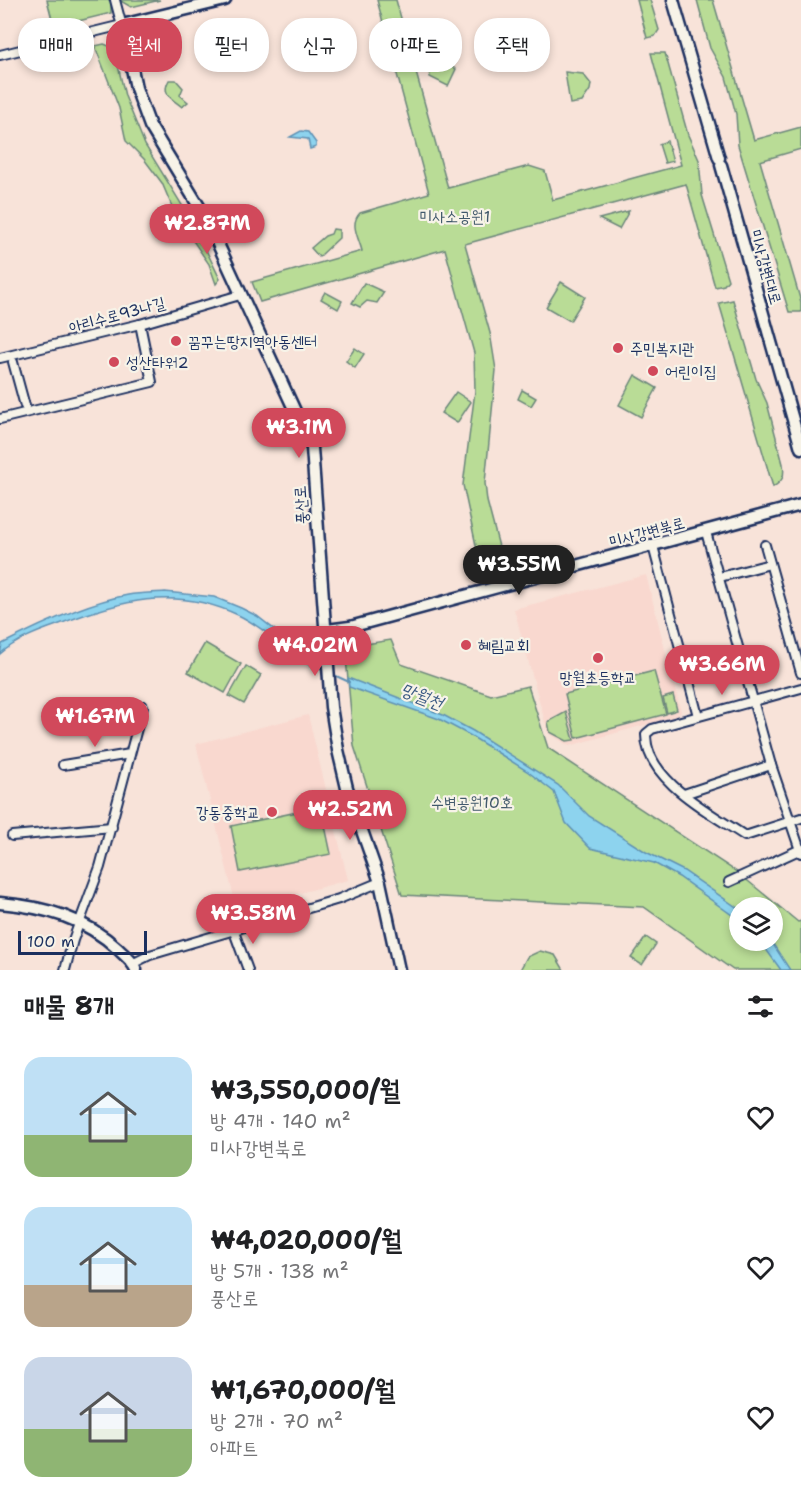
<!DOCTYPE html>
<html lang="ko">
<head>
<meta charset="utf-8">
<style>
  :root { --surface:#fff; --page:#f2f2f2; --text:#202124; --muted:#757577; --accent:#d1495b }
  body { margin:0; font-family:"Shantell Sans","Poor Story",sans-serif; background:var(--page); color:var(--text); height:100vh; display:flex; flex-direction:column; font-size:22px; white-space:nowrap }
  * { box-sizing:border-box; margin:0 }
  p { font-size:20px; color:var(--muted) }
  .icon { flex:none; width:33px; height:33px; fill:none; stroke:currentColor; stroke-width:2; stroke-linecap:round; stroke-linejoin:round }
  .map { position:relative; height:970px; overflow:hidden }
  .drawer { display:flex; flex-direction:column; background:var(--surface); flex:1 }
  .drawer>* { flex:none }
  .top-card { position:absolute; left:18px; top:18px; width:765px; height:54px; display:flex; gap:12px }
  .fabs { position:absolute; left:729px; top:897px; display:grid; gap:12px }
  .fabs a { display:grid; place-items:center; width:54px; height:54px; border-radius:50%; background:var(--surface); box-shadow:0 3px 9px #0003; font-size:30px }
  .scale { position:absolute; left:18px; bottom:15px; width:129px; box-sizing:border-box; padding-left:6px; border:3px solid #1b2f5e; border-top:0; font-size:16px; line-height:21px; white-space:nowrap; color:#1b2f5e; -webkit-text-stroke:4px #f7f3e8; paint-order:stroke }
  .price { position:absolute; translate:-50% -51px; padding:0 14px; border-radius:21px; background:var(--accent); color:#fff; font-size:20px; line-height:39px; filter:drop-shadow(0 2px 3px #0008) }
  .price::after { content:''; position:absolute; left:50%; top:36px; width:18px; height:14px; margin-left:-9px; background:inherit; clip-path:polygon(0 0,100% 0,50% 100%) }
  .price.current { background:#222; color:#fff }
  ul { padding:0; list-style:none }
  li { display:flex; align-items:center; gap:18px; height:150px; padding:0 24px }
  li span { display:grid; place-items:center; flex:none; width:168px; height:120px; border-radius:18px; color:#555 }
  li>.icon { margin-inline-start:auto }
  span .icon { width:72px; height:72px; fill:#fffc; stroke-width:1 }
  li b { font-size:26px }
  h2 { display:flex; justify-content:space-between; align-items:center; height:72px; padding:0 24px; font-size:26px }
  .tag { padding:0 21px; border-radius:24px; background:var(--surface); box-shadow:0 3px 9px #0003; font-size:21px; line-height:54px }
  .tag.current { background:var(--accent); color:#fff }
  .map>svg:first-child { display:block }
  .built { fill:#f9d8cf }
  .green { fill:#b9dc96; stroke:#6a867a; stroke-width:1.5; fill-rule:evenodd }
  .water { fill:#8dd3ee; stroke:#5f91b4; stroke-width:1.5 }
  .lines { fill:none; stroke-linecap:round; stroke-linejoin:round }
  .stream { stroke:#5f91b4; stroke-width:2 }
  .street-casing { stroke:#1b2f5e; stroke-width:12 }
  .secondary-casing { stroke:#1b2f5e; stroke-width:15 }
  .street { stroke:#f7f3e8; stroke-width:8 }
  .secondary { stroke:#f7f3e8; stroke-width:10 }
  .poi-dot { fill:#d1495b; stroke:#f7f3e8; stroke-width:2 }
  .labels { text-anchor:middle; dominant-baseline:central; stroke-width:4.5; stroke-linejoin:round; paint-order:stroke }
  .park-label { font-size:16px; fill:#425a6c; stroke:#f7f3e8 }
  .street-label { font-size:16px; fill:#1b2f5e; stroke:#f7f3e8 }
  .poi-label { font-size:16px; fill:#1b2f5e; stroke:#f7f3e8; text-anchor:start }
  .water-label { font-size:18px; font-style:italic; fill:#385882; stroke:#f7f3e8 }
</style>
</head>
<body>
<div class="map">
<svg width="801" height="970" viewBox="0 0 801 970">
  <rect width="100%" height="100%" fill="#f8e3d9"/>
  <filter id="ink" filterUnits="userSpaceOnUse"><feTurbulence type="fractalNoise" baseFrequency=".0167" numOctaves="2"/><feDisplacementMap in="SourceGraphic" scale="12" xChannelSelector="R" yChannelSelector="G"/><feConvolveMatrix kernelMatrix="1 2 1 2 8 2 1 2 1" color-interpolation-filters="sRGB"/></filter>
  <g filter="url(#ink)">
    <g class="built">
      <polygon points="646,575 681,712 677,716 569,746 548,733 514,609"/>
      <polygon points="308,715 348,880 237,910 196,744"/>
    </g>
    <g class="green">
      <polygon points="47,0 111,0 111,13 54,27"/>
      <polygon points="119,0 160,0 131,7"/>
      <path d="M377,0H396L448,188L529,166L545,171L553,200L681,165L651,53H665L688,135L699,160L702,195L728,280L724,285L715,287L686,184L465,244L490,333L496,370L485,483L487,501L502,558L480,564L463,485L475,391L474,353L445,249L260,302L252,282L362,251C359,238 349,224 360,213L429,193Z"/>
      <polygon points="637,0 650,0 659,30 655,36 647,38"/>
      <polygon points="697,0 713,0 754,140 801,127 801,149 760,161 801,302 801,312 789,312 738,145 736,114 726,77 710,48"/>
      <polygon points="104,44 114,48 125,96 145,145 193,223 220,279 216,284 209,264 176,216 162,183 144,159 126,141 119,108 95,46"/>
      <polygon points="433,57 456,69 448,86 430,77 428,66"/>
      <polygon points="565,72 583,74 591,84 590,90 582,102 570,104"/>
      <path d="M169,80H176L183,88L180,95L188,102L182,107C171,98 161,94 169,80Z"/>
      <polygon points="667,141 673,161 665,163 659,144"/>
      <polygon points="629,211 619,229 599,219"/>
      <polygon points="333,229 339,230 339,238 319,257 311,248 325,236 331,234"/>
      <polygon points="561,282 585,297 570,321 546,307"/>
      <polygon points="364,283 384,292 377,303 367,301 360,307 352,303"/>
      <polygon points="325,292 342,301 338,309 321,299"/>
      <path d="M733,300L756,379L767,403L783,464C785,476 783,481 773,487L719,303Z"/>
      <polygon points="355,348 364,354 355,368 346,361"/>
      <polygon points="635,375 657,388 641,417 619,405"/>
      <polygon points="522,390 536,398 531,406 518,399"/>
      <polygon points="456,392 471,402 457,423 441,413"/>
      <path d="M391,640L401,664L491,695L528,686L548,748L737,872L798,922L801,921V970H733L644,907L402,895L354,746L346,658L353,646ZM740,908H772V940H740Z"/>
      <polygon points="205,643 241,664 225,693 188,672"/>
      <polygon points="246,666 261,675 244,704 229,696"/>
      <polygon points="654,671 666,714 576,738 565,694"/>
      <polygon points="673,695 677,710 667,713 663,698"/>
      <polygon points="566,712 574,740 567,741 550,732 548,722"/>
      <polygon points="321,807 331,854 240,872 231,826"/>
      <polygon points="646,937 656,944 642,965 631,958"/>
      <polygon points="540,951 555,955 564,970 520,970 527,957"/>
    </g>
    <g class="water">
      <polygon points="526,44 531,47 530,67 525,65 522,49"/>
      <polygon points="301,131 308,132 316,143 316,147 310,149 308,139 290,137"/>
      <path d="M165,592L214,597L241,608L257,616L312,659L313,667C288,651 264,627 238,615C175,585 118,601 57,625C37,632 16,640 0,654L2,644C39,625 87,602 128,595C140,593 153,593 165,592Z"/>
      <polygon points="348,678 443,715 473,731 558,785 589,816 646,852 684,871 739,909 739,920 679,877 654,863 590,848 566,823 554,792 527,771 471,736 439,719 349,687"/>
      <polygon points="760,941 771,941 790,970 781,970"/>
    </g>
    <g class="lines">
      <g class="stream">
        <polyline points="311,663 325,670"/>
        <polyline points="332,674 349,682"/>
      </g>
      <g class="street-casing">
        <g id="street">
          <polyline points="115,0 128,49"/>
          <polyline points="0,55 122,25"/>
          <polyline points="0,358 140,324 240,295"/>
          <polyline points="13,362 25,406"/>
          <polyline points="0,419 152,382 140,324"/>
          <polyline points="706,532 771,765 801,853"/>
          <polyline points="765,545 801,673"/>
          <polyline points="653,546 698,716"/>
          <polyline points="720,577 770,564"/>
          <path d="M801,688L652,729L646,734C645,780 711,813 745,836L801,818"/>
          <polyline points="63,765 130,754"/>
          <polyline points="684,794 771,765"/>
          <polyline points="12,836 112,827"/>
          <polyline points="729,882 801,849"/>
          <polyline points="233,929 248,970"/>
          <polyline points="134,963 150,955 339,899 380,882"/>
          <polyline points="65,970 73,940 100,867 143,706"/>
        </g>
      </g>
      <g class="secondary-casing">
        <g id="secondary">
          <polyline points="673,0 719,158"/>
          <polyline points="122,25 225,0"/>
          <polyline points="128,49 136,88 150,126 206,218 312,448 331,707 338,750 347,788 380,882 399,970"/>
          <polyline points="721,165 801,448"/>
          <polyline points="327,630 350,627 801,505"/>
          <path d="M0,903C45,907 85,918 118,949C125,956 133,961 136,970"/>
        </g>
      </g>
      <use href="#street" class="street"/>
      <use href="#secondary" class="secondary"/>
    </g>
  </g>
  <g class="poi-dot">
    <circle cx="176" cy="341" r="6"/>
    <circle cx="618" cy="348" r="6"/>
    <circle cx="114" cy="362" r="6"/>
    <circle cx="653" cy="371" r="6"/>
    <circle cx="466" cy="645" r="6"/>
    <circle cx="598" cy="658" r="6"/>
    <circle cx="272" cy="812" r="6"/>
  </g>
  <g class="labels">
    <g class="park-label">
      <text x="455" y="216">미사소공원1</text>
      <text x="472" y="802">수변공원10호</text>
    </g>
    <g class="street-label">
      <text transform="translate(766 267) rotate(74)">미사강변대로</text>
      <text transform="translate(117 315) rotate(-15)">아리수로93나길</text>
      <text transform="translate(301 505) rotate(-94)">풍산로</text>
      <text transform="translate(647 532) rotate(-15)">미사강변북로</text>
    </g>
    <g class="poi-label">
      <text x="188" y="341">꿈꾸는땅지역아동센터</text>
      <text x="630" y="348">주민복지관</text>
      <text x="126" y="362">성산타워2</text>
      <text x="665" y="371">어린이집</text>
      <text x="478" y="645">혜림교회</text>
      <text x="598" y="677" text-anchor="middle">망월초등학교</text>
      <text x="260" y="812" text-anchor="end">강동중학교</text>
    </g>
    <g class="water-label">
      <text transform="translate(422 696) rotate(21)">망월천</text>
    </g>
  </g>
</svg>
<div class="fabs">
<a><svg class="icon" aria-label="layers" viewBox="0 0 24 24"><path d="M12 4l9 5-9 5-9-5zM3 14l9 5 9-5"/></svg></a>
</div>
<div class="scale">100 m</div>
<b class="price" style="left:207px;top:255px">₩2.87M</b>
<b class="price" style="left:299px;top:459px">₩3.1M</b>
<b class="price current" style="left:519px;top:596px">₩3.55M</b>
<b class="price" style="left:315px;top:677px">₩4.02M</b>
<b class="price" style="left:722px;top:696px">₩3.66M</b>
<b class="price" style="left:95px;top:748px">₩1.67M</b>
<b class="price" style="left:350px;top:841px">₩2.52M</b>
<b class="price" style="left:253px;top:945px">₩3.58M</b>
<div class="top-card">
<a class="tag">매매</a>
<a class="tag current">월세</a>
<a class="tag">필터</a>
<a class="tag">신규</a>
<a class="tag">아파트</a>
<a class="tag">주택</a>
</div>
</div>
<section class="drawer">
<h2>매물 8개<svg class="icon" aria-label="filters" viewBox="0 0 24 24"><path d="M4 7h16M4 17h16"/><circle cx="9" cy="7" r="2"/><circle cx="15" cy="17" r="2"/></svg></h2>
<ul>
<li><span style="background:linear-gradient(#bfe0f5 65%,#8fb573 0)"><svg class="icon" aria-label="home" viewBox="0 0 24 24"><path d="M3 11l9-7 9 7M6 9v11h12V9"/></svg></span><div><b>₩3,550,000/월</b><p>방 4개 · 140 m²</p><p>미사강변북로</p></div><svg class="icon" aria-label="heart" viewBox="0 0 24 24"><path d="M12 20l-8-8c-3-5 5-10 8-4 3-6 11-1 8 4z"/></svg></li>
<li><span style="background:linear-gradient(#bfe0f5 65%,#b9a48a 0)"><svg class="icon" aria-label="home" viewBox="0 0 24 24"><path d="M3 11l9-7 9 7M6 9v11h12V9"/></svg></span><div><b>₩4,020,000/월</b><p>방 5개 · 138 m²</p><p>풍산로</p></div><svg class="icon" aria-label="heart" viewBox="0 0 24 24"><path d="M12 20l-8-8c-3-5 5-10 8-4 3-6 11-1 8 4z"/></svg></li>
<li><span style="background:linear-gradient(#c9d6e8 60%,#8fb573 0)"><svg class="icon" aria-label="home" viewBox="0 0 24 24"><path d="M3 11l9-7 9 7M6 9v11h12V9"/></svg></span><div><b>₩1,670,000/월</b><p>방 2개 · 70 m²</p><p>아파트</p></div><svg class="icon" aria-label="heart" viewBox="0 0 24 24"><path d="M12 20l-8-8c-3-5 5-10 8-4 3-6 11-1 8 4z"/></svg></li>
</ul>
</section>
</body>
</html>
